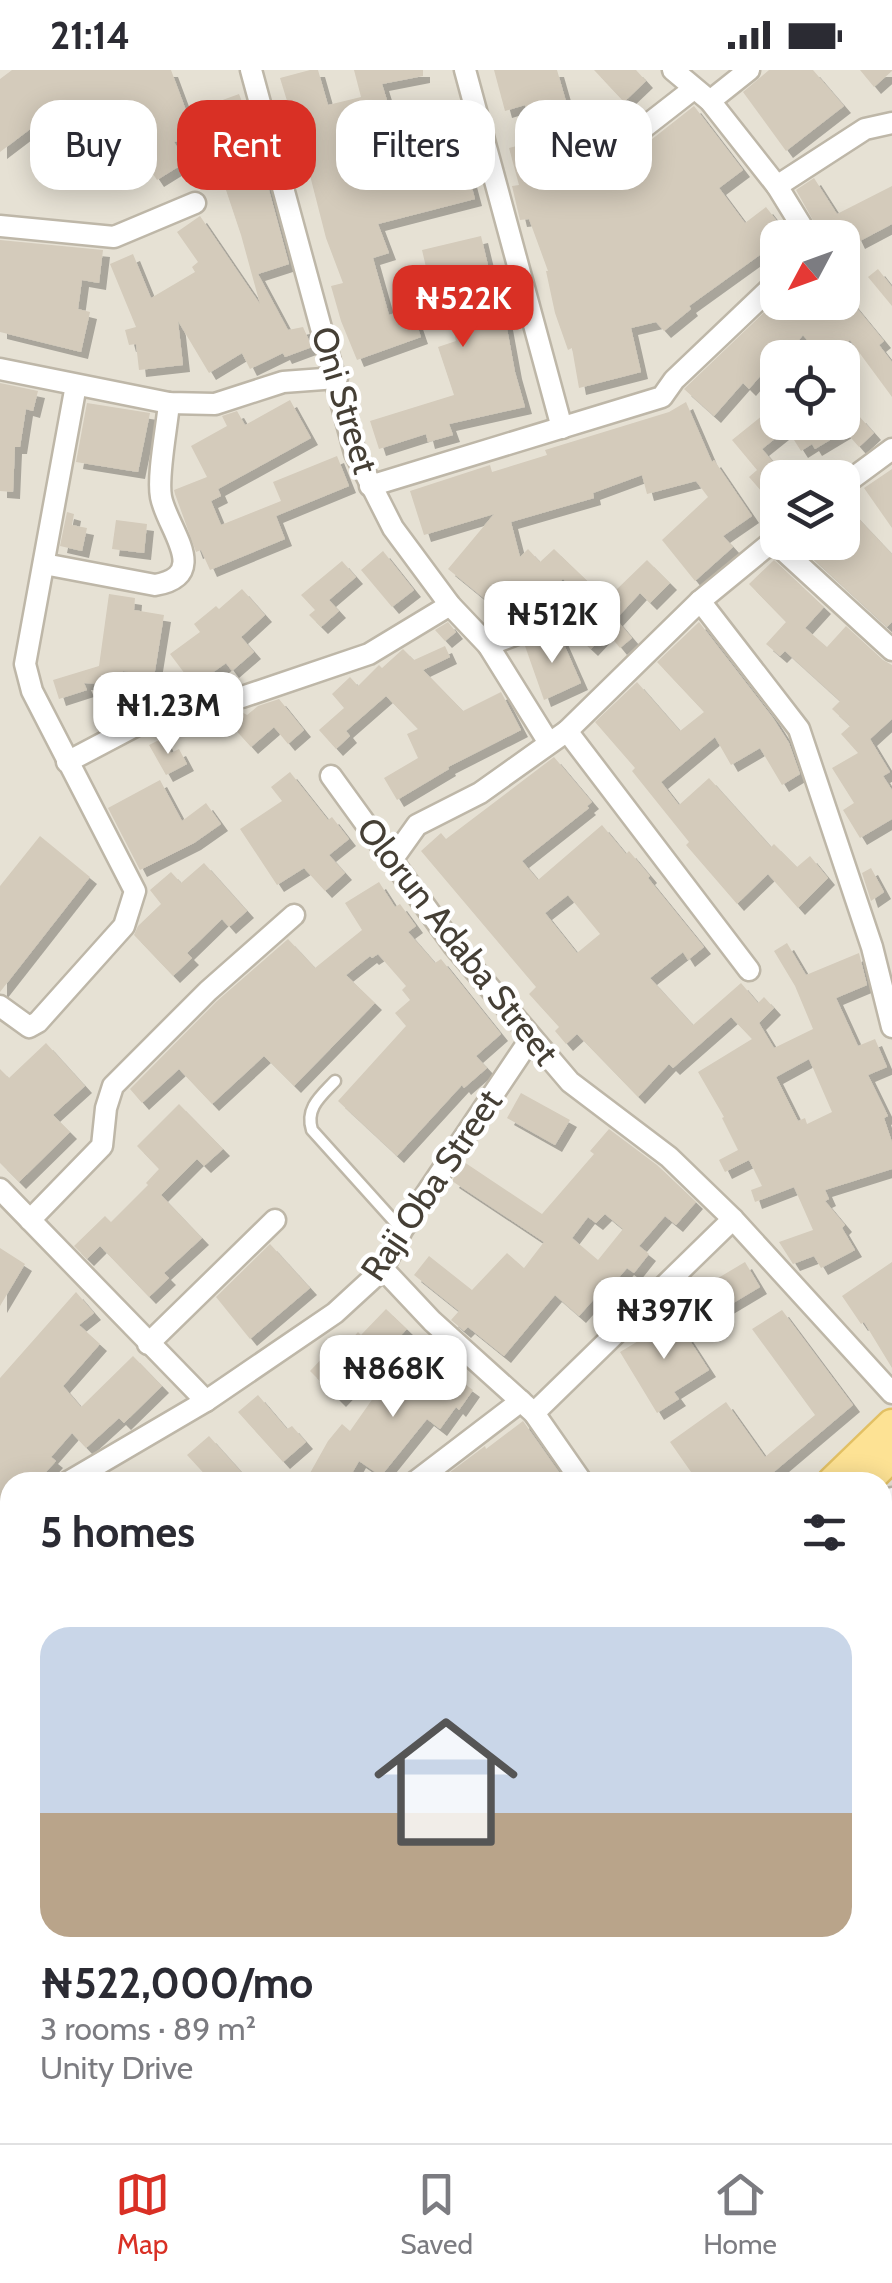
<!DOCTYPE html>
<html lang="en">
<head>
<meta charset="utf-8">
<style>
  :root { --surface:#fff; --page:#f7f7f7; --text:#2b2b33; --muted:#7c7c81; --line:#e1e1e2; --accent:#d93025 }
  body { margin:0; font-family:Cabin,sans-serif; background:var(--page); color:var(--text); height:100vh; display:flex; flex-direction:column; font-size:38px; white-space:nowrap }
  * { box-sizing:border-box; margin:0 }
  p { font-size:32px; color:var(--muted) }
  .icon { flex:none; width:55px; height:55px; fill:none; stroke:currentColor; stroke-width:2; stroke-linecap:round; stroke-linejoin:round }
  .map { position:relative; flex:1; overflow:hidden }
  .drawer { position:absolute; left:0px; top:1402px; width:892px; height:672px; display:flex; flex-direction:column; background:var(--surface); border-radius:30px 30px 0 0; box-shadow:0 5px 25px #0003 }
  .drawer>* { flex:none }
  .top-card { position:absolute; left:30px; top:30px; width:832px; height:90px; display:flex; gap:20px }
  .needle { width:65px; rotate:229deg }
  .fabs { position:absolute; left:760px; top:150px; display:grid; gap:20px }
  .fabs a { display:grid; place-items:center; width:100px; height:100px; border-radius:20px; background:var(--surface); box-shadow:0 5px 25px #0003; font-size:50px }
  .price { position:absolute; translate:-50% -85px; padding:0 22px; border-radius:20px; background:#fff; color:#222; font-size:32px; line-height:65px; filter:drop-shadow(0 2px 5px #0008) }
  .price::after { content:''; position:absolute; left:50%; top:60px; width:30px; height:22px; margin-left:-15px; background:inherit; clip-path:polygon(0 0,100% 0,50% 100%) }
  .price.on { background:var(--accent); color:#fff }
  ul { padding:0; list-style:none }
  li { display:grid; align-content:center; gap:20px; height:530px; padding:0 40px }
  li+li { border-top:2px solid var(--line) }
  li span { display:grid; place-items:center; height:310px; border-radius:30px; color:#555 }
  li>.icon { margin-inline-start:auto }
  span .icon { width:180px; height:180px; fill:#fffc; stroke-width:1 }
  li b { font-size:42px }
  h2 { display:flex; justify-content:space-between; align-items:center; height:120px; padding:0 40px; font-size:42px }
  .tag { padding:0 35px; border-radius:30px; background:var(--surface); box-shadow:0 5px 25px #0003; font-size:35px; line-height:90px }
  .tag.on { background:var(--accent); color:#fff }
  .status { display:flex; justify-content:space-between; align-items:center; height:70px; padding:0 50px; background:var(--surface); direction:ltr }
  .status svg { height:28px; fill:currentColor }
  .tab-bar { display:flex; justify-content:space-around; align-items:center; height:140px; border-top:2px solid var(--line); background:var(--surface); font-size:28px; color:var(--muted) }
  .tab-bar a { display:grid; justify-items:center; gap:5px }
  .tab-bar .on { color:var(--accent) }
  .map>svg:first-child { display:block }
  .residential { fill:#e6e1d4; fill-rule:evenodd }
  .building { fill:#d4cbbb; fill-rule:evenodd; filter:url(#shadow) }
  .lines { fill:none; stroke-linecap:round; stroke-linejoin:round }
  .service-casing { stroke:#beb7a8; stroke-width:15 }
  .minor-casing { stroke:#beb7a8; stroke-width:25 }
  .secondary-casing { stroke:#d2c396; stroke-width:32 }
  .primary-casing { stroke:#e2c064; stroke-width:35 }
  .service { stroke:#fff; stroke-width:10 }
  .minor { stroke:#fff; stroke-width:20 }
  .secondary { stroke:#fef2c4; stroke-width:28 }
  .primary { stroke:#fde294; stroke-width:30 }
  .labels { text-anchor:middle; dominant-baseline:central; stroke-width:9; stroke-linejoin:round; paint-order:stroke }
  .street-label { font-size:35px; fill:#453f35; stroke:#fff }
</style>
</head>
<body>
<div class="status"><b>21:14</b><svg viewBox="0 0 49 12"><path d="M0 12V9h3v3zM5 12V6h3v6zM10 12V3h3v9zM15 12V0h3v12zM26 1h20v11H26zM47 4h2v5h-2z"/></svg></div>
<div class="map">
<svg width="892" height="2073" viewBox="0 0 892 2073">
  <defs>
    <filter id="shadow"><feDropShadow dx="7" dy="7" stdDeviation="0" flood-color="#0004"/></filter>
  </defs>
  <rect width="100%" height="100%" fill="#f2efe5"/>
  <path class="residential" d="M0,0H892V2073H0ZM778,168H842V232H778ZM778,288H842V352H778ZM778,408H842V472H778ZM10,1412H882V2065H10Z"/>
  <g class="building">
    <polygon points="12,0 171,0 187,43 239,24 252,57 289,194 258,204 288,260 303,257 312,277 285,287 283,283 250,299 242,283 209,303 178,251 183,295 139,300 136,274 129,275 125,260 136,257 110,194 133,184 151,228 195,202 192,197 198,192 177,162 200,146 260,234 241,165 209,69 204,64 174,72 186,92 157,110 112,42 74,69 59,49 56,51 50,44 0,82 0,9"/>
    <polygon points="310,0 318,0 328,35 361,27 354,0 423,0 423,6 382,14 399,69 447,58 457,101 467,99 475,129 378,154 389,183 373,188 389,245 411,238 421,267 357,290 341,251 331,216 343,213 326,168 294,43 291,44 280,8"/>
    <polygon points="494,0 557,0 574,59 604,39 612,51 573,77 581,98 590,97 594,115 694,36 743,100 719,118 745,153 766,137 787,164 778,168 778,172 689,236 691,239 664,261 656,252 631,258 641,302 579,318 572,278 568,280 555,243 546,201 548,201 529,149 520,150 512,116 519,115 509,78 536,71 525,35 505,41"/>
    <polygon points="594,0 636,0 646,11 624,32"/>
    <polygon points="769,0 813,0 844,36 786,81 743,22"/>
    <polygon points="860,0 892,0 892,1 874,17"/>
    <polygon points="814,108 837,144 892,116 892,154 858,172 851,157 833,168 823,168 796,120"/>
    <polygon points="481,166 493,216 499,215 515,302 525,337 449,354 453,365 428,372 426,364 379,379 370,351 454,325 438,277 456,271 443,216 431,219 422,180"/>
    <polygon points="0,170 103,180 99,213 82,210 78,239 90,242 81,282 0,262"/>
    <polygon points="878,199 892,217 892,236 868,207"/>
    <polygon points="842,220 884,271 879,275 892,292 892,327 850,270 829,288 822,288 803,265 785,288 778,288 778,301 770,295 749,319 743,313 714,346 684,319 775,232 842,232"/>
    <polygon points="0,313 38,321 33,341 26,339 20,377 15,377 13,422 0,421"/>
    <polygon points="290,330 311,368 218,419 221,426 211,431 221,455 281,431 273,412 337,386 349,416 276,446 285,469 210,500 201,480 196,482 175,424 174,420 207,407 191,376 227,356 222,346 237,341 245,355"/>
    <polygon points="686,332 712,392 714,390 752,446 723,466 733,477 695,511 662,470 708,427 696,411 647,424 642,405 593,423 594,428 511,452 520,487 528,479 540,492 554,479 604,527 612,518 615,521 647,490 670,513 650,533 640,523 616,549 632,568 620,578 607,562 591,579 574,563 589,549 593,539 563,509 541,531 520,511 497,539 448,499 494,444 424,465 410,421 490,395 492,402 547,385 545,380 669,342"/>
    <polygon points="87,333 150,343 138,402 76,392"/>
    <polygon points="778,333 778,352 852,352 859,346 874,363 859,377 845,361 815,379 812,374 801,381 787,359 762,379 787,408 778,408 778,421 768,429 749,407 757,400 732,370"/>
    <polygon points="892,399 892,458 864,418"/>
    <polygon points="842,431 892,484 892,552 887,557 795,472 842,472"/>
    <polygon points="67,442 74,444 72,455 87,458 82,481 60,476"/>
    <polygon points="116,450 147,454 144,483 112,479"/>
    <polygon points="383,481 414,520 392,537 361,500"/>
    <polygon points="774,490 824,537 805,558 827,577 846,556 883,590 892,595 892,649 870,669 890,702 883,706 892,720 892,749 860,768 843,740 854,733 832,698 858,683 841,664 850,656 832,639 840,631 785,581 780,586 766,574 786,552 749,514"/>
    <polygon points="342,491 356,507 329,530 339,541 321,557 309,545 315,540 301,525"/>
    <polygon points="242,519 265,545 241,567 254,582 232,601 226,593 194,616 170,584 200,562 194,554 216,536 219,539"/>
    <polygon points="109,524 135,528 134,540 164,545 154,607 123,601 122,615 84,613 87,620 59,629 53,610 99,596"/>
    <polygon points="448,552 456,562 445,571 435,560"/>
    <polygon points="699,552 773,648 789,673 800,704 782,715 760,678 731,695 715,667 661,712 679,735 709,708 771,777 774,774 797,797 810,786 828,808 798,838 768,804 737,834 686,775 689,772 632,701 635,698 595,652 637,612 680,661 704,642 657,592"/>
    <polygon points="559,563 581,613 544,630 525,576"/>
    <polygon points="445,576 450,587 423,600 463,641 501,622 521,660 448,697 449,699 397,730 384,708 418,688 407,664 418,659 386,626 346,661 350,666 336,679 319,660 344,638 332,624 350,607 358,616 379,595 382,598 403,579 414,590"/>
    <polygon points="279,629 304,660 288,674 274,657 251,677 223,646 233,637 247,645 258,636"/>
    <polygon points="163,668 171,683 179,679 187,694 166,705 149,675"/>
    <path d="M554,687L592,732L587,736L589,738L522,791L538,810L602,755L626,784L629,781L650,806L648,808L704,877L688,890L683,882L650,908L693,955L741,913L758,933L764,927L774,938L759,953L774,978L813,959L795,916L774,881L787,873L806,905L859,883L867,915L836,928L858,976L875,969L887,997L868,1005L888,1046L884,1048L892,1072V1099L825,1120L829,1129L825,1131L845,1155L842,1158L855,1180L821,1198L814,1186L793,1194L779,1172L813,1160L794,1117L755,1132L751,1120L762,1116L749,1090L725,1102L719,1090L738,1080L722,1048L724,1047L698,1002L752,969L731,947L673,998L669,994L638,1027L577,964L566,974L555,961L559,957L529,924L536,917L421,781L441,763L446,769ZM568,825L600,864L577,883L545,843ZM809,989L832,1042L807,1054L805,1048L798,1051L776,1007Z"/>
    <polygon points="290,702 328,750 332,747 349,769 329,785 345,803 325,821 304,798 277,815 240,759 282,731 271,717"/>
    <polygon points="160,710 182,751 206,733 221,754 194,773 140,800 108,738"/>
    <polygon points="40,766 90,807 0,922 0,816"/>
    <polygon points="204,793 247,841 229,857 222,849 187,883 192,888 173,906 134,865 138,856 161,834 150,820 171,802 181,813"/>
    <polygon points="871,798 884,822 871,831 862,803"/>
    <polygon points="379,812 395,837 400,834 416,856 408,862 435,893 441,889 501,964 476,986 487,998 464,1018 462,1015 397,1086 338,1031 406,956 395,943 410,930 402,920 406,916 378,884 372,888 370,886 346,905 375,933 294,1016 264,986 212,1034 179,999 142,1033 130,1019 217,931 288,869 315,898 362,860 345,833"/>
    <polygon points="46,973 85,1016 53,1045 70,1062 19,1112 0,1093 0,999 9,1008"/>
    <polygon points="521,1023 570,1050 555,1075 507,1048"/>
    <polygon points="179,1034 223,1079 204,1096 197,1089 161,1125 202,1168 164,1203 169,1208 149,1227 100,1176 87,1189 74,1176 105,1146 111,1152 148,1115 146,1113 159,1099 137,1076"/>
    <path d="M609,1059L657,1095L696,1132L676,1155L665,1146L639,1176L649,1184L634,1203L627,1198L599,1231L595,1228L579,1246L555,1225L504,1286L468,1257L464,1261L451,1250L459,1241L414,1205L429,1186L472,1220L507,1183L524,1198L544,1172L452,1111L464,1092L542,1144L594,1084L590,1081ZM605,1144L623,1159L598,1190L572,1168L588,1147L596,1153Z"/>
    <polygon points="270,1174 310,1218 250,1269 216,1227"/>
    <polygon points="0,1178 25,1194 0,1236"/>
    <polygon points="745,1192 760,1217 708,1248 693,1223"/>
    <polygon points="892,1192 892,1298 864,1252 861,1254 842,1226"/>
    <polygon points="76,1222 94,1243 79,1255 100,1274 63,1316 81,1337 133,1286 162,1316 124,1353 119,1348 86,1378 72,1363 51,1387 56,1391 37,1412 10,1412 0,1429 0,1308"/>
    <polygon points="386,1239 407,1259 339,1330 310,1301 329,1281 335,1288 358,1262 361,1265"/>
    <polygon points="782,1240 853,1335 762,1412 698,1412 670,1372 726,1332 765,1387 815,1345 752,1259"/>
    <polygon points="672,1243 709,1300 674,1322 679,1329 657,1343 620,1282 650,1264 647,1260"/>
    <polygon points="416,1267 446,1295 443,1298 473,1320 459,1340 456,1337 440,1359 427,1349 381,1406 359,1391 347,1412 305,1412 328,1371 342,1354 350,1361 376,1324 397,1339 419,1309 400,1289"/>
    <polygon points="258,1325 287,1359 292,1356 306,1372 283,1392 238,1342"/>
    <polygon points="523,1351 566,1412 437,1412 485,1376 486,1379"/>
    <polygon points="209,1366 244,1405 236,1412 212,1412 187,1385"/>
  </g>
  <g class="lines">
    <g class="service-casing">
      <path id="service" d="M335,1011C321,1026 305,1038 312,1060L402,1160"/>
    </g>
    <g class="minor-casing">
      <g id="minor">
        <polyline points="251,0 355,383 393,458 450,535 488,575 549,673"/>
        <polyline points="465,0 562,358"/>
        <polyline points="673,0 710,31 777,116 809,168"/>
        <polyline points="710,31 749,0"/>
        <polyline points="606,87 692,20"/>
        <polyline points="777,116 865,59 892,53"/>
        <polyline points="0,156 114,167 195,133"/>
        <polyline points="0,299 169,333 215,334 283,312 337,308"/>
        <polyline points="370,416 662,327 674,310 778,211"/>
        <polyline points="842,416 892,379"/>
        <polyline points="773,471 892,580"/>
        <path d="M44,494L155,515C212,505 167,459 161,427C157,406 167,357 169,333"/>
        <polyline points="700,531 799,659 872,877 892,957"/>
        <polyline points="488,575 578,541"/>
        <polyline points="242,627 369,584 450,535"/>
        <polyline points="567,661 749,900"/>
        <polyline points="67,692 162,642"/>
        <polyline points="331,706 454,876 570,1012 669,1087 733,1149 892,1323"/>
        <polyline points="392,790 417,755 480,723 567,661 700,531 778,467"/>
        <polyline points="0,936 29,957 38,952 124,856 135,821 32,621 25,594 76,315"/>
        <polyline points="0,1119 206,1331"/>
        <polyline points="30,1150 102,1076 106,1038 113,1016 208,921 294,845"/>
        <polyline points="383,1199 432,1251 534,1343 582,1412"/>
        <polyline points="148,1274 275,1150"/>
        <polyline points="534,1343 733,1149"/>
        <polyline points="68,1412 206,1331 335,1243 383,1199 402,1160 531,968"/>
        <polyline points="415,1412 521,1331"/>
        <polyline points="882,1437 892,1428"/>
        <polyline points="0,1453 10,1446"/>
        <polyline points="4,1691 10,1684"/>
        <polyline points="0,1841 10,1832"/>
        <polyline points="378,2065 386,2073"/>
        <polyline points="353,2073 359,2065"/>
      </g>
    </g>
    <g class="secondary-casing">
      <g id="secondary">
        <polyline points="268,2065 280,2073"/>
        <polyline points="319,2065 330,2073"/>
      </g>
    </g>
    <g class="primary-casing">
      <g id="primary">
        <polyline points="833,1412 892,1355"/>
        <polyline points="865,1412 892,1385"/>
        <polyline points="0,1944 10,1947"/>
        <polyline points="0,1967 10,1970"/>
      </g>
    </g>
    <use href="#service" class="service"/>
    <use href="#minor" class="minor"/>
    <use href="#secondary" class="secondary"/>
    <use href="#primary" class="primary"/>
  </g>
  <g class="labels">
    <g class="street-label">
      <text transform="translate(345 330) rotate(73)">Oni Street</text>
      <text transform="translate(458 871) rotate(52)">Olorun Adaba Street</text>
      <text transform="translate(431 1115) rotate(-56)">Raji Oba Street</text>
    </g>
  </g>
</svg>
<div class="fabs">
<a><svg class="needle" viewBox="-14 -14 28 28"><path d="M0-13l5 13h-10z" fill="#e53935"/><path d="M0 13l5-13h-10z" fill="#7c7c81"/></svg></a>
<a><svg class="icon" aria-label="locate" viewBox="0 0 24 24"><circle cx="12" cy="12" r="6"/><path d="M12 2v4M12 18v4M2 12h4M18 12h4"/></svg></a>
<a><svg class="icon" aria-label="layers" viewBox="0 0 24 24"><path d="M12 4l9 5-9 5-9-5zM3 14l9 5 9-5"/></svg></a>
</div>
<b class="price on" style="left:463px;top:280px">₦522K</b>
<b class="price" style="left:552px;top:596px">₦512K</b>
<b class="price" style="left:168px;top:687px">₦1.23M</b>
<b class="price" style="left:664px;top:1292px">₦397K</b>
<b class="price" style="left:393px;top:1350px">₦868K</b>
<div class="top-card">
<a class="tag">Buy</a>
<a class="tag on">Rent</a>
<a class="tag">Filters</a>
<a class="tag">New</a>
</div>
<section class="drawer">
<h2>5 homes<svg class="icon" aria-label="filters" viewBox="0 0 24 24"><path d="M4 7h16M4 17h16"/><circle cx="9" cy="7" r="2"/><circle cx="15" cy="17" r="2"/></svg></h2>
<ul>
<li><span style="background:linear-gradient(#c9d6e8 60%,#b9a48a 0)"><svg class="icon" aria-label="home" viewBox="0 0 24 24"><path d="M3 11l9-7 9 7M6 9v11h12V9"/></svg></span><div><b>₦522,000/mo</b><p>3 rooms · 89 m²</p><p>Unity Drive</p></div></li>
</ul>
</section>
</div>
<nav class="tab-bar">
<a class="on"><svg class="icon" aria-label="map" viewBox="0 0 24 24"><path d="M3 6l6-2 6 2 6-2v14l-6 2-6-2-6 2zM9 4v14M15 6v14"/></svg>Map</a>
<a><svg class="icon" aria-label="saved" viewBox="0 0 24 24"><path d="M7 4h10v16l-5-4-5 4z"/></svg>Saved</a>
<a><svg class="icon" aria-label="home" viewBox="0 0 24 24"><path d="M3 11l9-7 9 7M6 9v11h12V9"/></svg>Home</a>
</nav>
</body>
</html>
